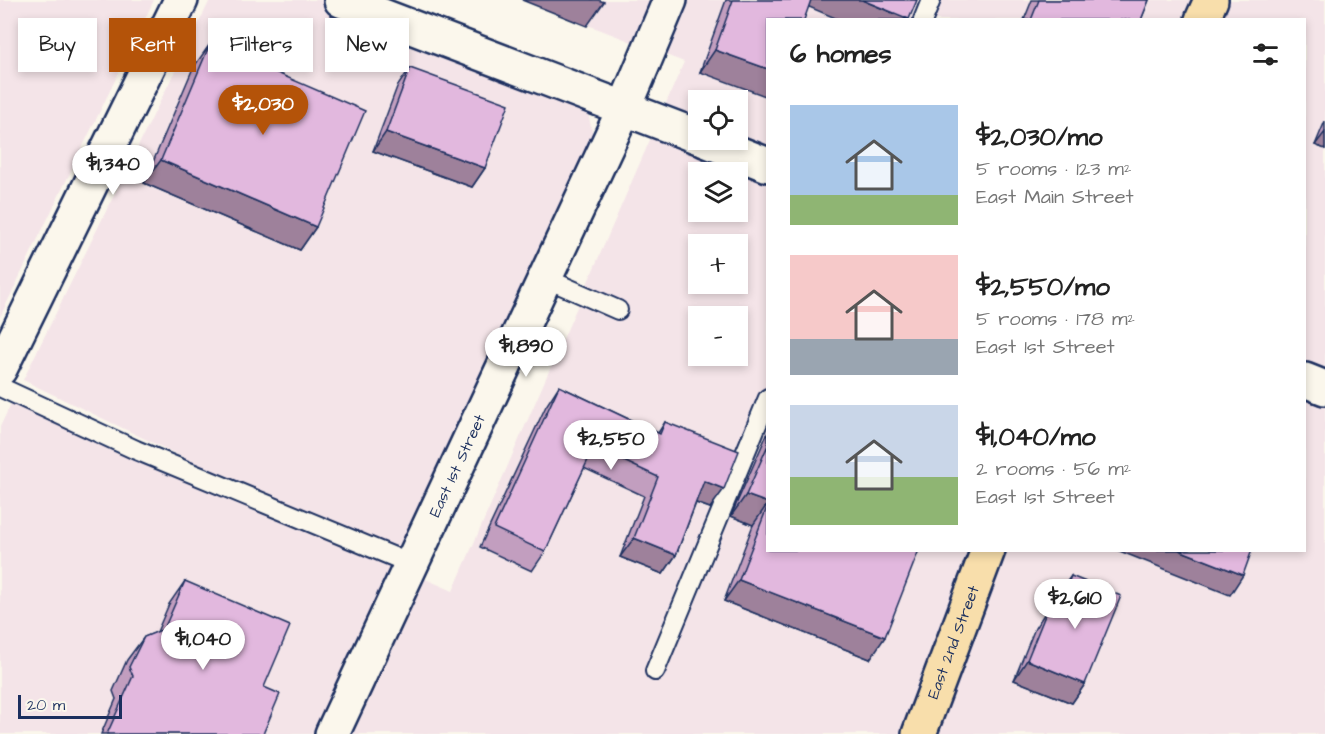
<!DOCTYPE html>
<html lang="en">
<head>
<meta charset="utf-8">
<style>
  :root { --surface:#fff; --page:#f6f6f6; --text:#222; --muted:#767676; --accent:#b45309 }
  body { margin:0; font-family:"Architects Daughter",sans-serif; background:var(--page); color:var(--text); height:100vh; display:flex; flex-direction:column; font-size:22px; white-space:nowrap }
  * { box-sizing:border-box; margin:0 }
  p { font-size:20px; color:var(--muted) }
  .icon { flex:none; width:33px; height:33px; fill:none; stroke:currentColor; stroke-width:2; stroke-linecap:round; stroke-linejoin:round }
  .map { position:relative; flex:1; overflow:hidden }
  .details { position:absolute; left:766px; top:18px; width:540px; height:534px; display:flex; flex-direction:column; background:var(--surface); border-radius:0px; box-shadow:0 3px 9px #0003 }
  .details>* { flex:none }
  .hud { position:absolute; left:18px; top:18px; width:570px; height:54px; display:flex; gap:12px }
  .fabs { position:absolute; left:688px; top:90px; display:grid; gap:12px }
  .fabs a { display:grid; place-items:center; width:60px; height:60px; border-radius:0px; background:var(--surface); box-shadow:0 3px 9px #0003; font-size:30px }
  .scale { position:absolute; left:18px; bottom:15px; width:104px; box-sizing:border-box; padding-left:6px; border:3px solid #1b2f5e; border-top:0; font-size:16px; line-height:21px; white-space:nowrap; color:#1b2f5e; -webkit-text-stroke:4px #fbf7ec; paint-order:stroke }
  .price { position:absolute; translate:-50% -51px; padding:0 14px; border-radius:21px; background:#fff; color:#222; font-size:20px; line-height:39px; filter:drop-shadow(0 2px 3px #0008) }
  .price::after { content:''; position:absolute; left:50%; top:36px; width:18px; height:14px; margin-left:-9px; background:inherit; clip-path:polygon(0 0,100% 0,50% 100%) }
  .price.on { background:var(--accent); color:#fff }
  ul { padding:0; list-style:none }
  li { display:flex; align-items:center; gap:18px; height:150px; padding:0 24px }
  li span { display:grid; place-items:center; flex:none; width:168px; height:120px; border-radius:0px; color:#555 }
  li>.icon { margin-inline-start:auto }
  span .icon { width:72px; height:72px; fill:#fffc; stroke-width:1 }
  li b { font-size:26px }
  h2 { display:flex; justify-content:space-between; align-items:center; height:72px; padding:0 24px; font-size:26px }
  .pill { padding:0 21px; border-radius:0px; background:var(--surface); box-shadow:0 3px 9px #0003; font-size:21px; line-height:54px }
  .pill.on { background:var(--accent); color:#fff }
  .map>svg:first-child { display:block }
  .built { fill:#f4e4e8; fill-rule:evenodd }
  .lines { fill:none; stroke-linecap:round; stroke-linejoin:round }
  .service-casing { stroke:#1b2f5e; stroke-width:22 }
  .minor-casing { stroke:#1b2f5e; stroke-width:38 }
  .primary-casing { stroke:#1b2f5e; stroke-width:38 }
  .service { stroke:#fbf7ec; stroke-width:18 }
  .minor { stroke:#fbf7ec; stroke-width:33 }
  .primary { stroke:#f8deab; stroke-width:33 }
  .wall { fill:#c29ebf; stroke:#1b2f5e; stroke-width:1.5 }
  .shaded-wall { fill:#9e819b; stroke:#1b2f5e; stroke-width:1.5 }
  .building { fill:#e2b8de; stroke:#1b2f5e; stroke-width:1.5 }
  .labels { text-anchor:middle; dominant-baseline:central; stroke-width:6; stroke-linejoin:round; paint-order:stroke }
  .street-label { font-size:16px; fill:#1b2f5e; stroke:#fbf7ec }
</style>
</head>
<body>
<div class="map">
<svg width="1325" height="734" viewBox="0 0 1325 734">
  <rect width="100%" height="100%" fill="#fbf7ec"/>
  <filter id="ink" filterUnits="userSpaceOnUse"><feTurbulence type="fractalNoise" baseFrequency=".0167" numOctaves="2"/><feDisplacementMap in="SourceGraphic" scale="12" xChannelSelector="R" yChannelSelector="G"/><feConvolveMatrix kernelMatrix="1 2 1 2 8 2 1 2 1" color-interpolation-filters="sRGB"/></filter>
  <g filter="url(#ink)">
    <g class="built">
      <polygon points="0,0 154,0 0,317"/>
      <polygon points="210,0 341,0 583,91 599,162 410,567 23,380"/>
      <path d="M523,0H1325V734H0V427L13,399L453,591L684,62ZM768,20H1305V550H768ZM699,100H738V140H699ZM699,172H738V212H699ZM699,244H738V284H699ZM699,316H738V356H699Z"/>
    </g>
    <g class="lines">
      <g class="service-casing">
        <g id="service">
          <polyline points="923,20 931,0"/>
          <polyline points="545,278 618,310"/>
          <polyline points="0,387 136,450 411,564"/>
          <polyline points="655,671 768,398"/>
        </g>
      </g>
      <g class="minor-casing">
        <g id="minor">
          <polyline points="341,0 699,137"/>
          <polyline points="705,140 768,165"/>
          <polyline points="0,369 181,0"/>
          <polyline points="1305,380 1325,388"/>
          <path id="s1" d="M332,734L625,107L670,0"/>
        </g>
      </g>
      <g class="primary-casing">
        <g id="primary">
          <polyline points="1202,20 1211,0"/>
          <path id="s2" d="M919,734L988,550"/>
        </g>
      </g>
      <use href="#service" class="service"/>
      <use href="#minor" class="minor"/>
      <use href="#primary" class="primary"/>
    </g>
    <g class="wall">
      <polygon points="726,0 917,0 809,7 700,72"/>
      <polygon points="1032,0 1149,0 1141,20 1024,20"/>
      <polygon points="210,44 316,227 300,250 144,183 193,68"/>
      <polygon points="410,68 485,168 472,187 373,151 397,87"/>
      <polygon points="1325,121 1325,149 1315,145"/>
      <polygon points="559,386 658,433 665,422 710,508 696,503 676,555 663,574 620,557 644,496 584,468 545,552 532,571 480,547 546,406"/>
      <polygon points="768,432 768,550 870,659 724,601 753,525 731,516"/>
      <polygon points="1071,576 1085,684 1072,703 1014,680 1035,628 1048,608 1051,610 1057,595"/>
      <polygon points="185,581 264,687 263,734 101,734 116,699 113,691 127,660 144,637 157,632 169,604"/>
    </g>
    <g class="shaded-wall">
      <polygon points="522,0 598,0 604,2 587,26"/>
      <polygon points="805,0 862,0 909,20 840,20 802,4"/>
      <polygon points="715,50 768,69 768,97 700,72"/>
      <polygon points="386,132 485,168 472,187 373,151"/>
      <polygon points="1325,132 1325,149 1315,145"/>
      <polygon points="161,160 316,227 300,250 144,183"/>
      <polygon points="704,481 724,489 710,508 691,501"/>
      <polygon points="746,495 768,503 753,525 731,516"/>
      <polygon points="634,538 676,555 663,574 620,557"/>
      <polygon points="1117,550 1179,550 1243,575 1230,595"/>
      <polygon points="739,580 885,637 870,659 724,601"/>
      <polygon points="1027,660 1085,684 1072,703 1014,680"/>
    </g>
    <g class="building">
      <polygon points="733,0 811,0 804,20 768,20 768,69 715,50"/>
      <polygon points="862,0 917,0 909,19"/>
      <polygon points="1039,0 1149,0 1141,20 1031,20"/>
      <polygon points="210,44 365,111 316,227 161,160"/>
      <polygon points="410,68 509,104 485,168 386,132"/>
      <polygon points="559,386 660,434 665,422 739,451 724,489 704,481 676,555 634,538 658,477 594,447 545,552 494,528"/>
      <polygon points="768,445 768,503 746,495"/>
      <polygon points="768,505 768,550 919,550 885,637 739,580"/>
      <polygon points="1179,550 1252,550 1243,575"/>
      <polygon points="1071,576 1121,596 1085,684 1027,660 1048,608 1056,612"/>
      <polygon points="185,581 290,626 264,687 280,694 263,734 107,734 133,676 129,667 144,637 164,629"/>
    </g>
  </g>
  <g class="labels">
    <g class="street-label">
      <text stroke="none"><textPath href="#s1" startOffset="296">East 1st Street</textPath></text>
      <text stroke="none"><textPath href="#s2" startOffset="98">East 2nd Street</textPath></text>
    </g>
  </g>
</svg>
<div class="fabs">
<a><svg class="icon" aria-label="locate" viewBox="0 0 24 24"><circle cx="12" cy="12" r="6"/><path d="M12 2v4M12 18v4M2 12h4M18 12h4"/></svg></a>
<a><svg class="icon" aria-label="layers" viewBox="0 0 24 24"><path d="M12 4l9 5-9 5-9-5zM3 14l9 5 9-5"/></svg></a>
<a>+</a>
<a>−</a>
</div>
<div class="scale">20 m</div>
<b class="price on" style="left:263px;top:136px">$2,030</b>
<b class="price" style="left:113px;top:196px">$1,340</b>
<b class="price" style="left:526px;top:378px">$1,890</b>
<b class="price" style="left:611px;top:471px">$2,550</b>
<b class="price" style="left:1075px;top:630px">$2,610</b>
<b class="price" style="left:203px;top:671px">$1,040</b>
<div class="hud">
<a class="pill">Buy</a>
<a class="pill on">Rent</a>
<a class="pill">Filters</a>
<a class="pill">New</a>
</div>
<section class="details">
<h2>6 homes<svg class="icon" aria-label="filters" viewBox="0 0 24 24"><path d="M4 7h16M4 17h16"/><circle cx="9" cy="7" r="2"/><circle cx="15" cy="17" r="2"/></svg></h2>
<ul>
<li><span style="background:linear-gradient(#a9c7e8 75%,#8fb573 0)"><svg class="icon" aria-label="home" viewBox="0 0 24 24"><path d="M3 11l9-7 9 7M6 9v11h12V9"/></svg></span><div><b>$2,030/mo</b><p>5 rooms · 123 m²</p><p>East Main Street</p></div></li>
<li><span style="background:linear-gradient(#f6c9c9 70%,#9aa5b1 0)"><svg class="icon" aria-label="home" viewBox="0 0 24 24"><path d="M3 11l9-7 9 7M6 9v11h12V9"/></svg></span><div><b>$2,550/mo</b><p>5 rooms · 178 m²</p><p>East 1st Street</p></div></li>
<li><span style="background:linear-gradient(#c9d6e8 60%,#8fb573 0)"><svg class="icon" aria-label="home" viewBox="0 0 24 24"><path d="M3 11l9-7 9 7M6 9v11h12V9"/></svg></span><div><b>$1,040/mo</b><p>2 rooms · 56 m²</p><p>East 1st Street</p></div></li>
</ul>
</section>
</div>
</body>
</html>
